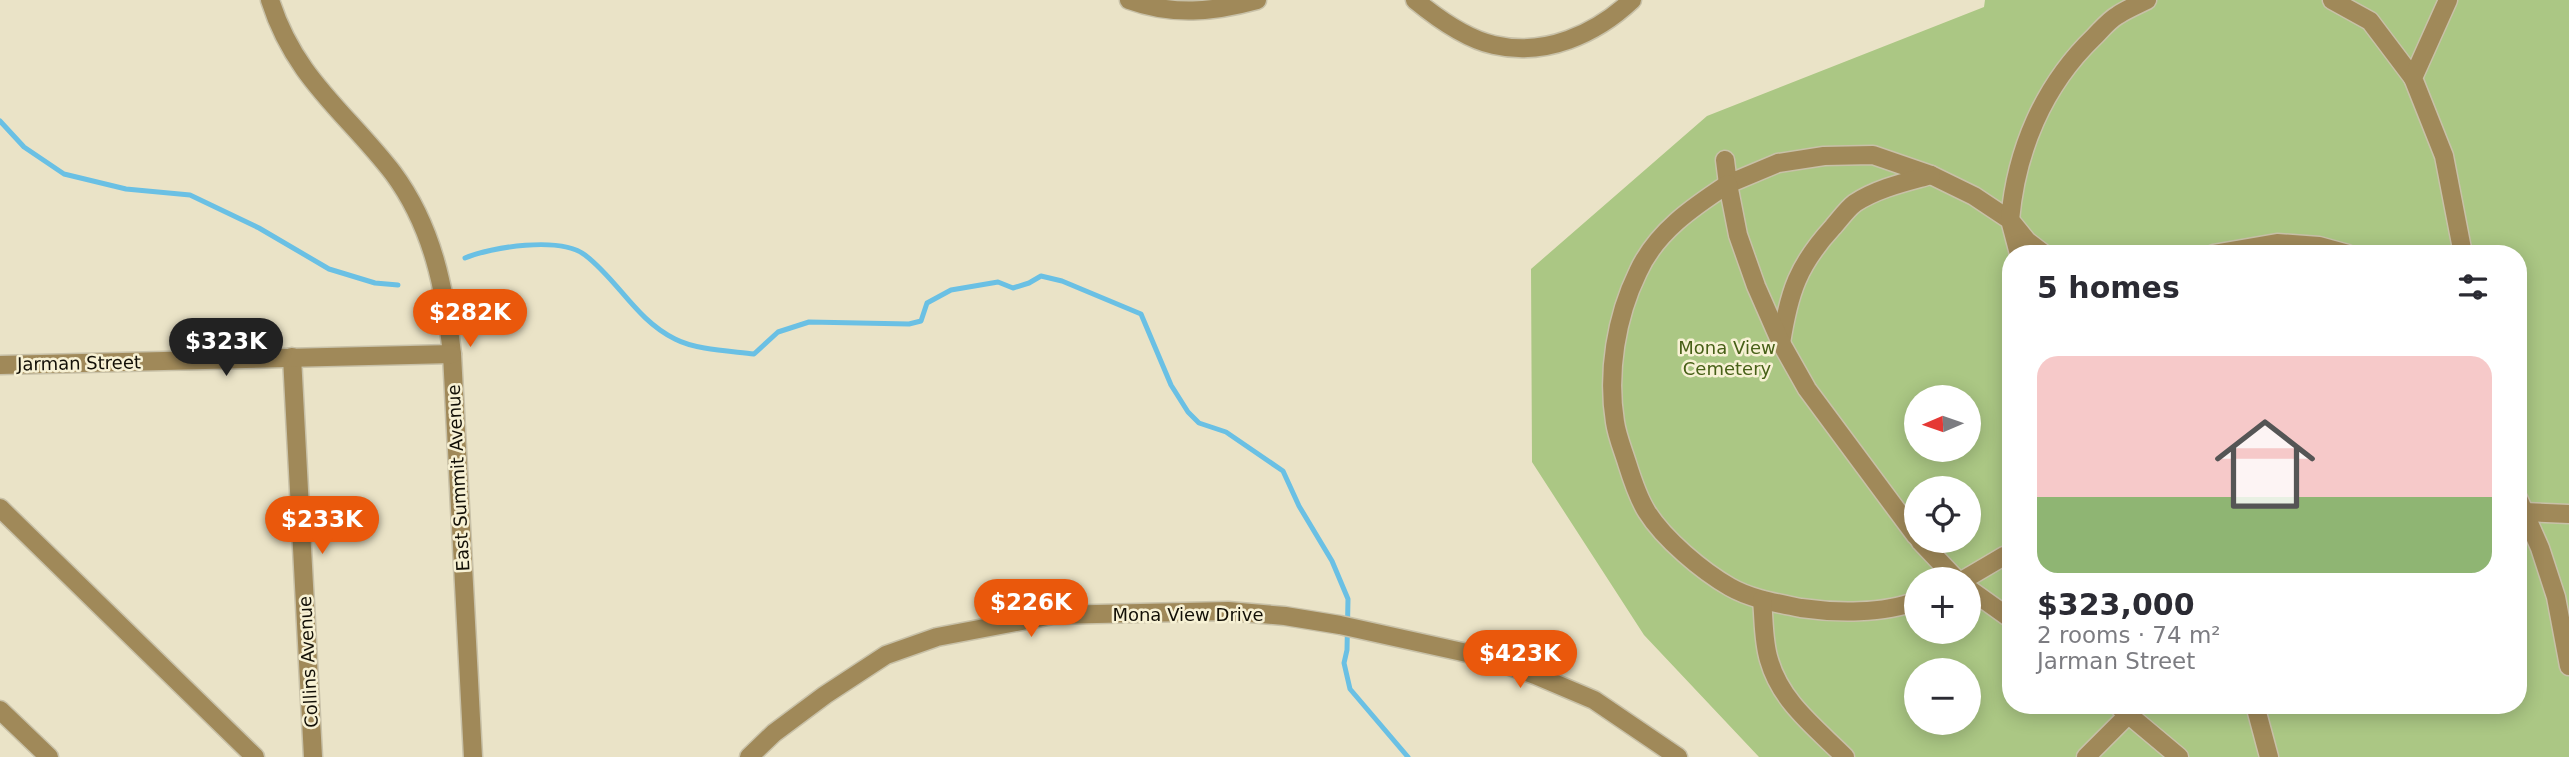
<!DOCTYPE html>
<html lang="en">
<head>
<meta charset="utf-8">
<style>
  :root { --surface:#fff; --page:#f7f7f7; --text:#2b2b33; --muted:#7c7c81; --line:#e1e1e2; --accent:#ea580c }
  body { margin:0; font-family:"DejaVu Sans",sans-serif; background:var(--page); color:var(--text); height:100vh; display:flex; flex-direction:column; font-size:26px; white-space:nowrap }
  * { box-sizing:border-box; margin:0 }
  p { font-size:23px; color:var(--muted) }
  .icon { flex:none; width:38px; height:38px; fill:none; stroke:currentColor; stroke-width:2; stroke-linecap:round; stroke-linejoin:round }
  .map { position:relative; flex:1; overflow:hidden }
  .side { position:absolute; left:2002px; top:245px; width:525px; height:469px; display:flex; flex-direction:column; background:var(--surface); border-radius:28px; box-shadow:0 4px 18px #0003 }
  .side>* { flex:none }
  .needle { width:46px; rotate:268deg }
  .buttons { position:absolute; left:1904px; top:385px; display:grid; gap:14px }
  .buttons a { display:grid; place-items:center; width:77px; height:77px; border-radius:50%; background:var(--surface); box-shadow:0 4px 18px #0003; font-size:35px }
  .price { position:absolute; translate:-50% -60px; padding:0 16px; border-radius:24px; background:var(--accent); color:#fff; font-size:23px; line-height:46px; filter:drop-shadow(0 2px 4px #0008) }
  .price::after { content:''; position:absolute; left:50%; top:42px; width:21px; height:16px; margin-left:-10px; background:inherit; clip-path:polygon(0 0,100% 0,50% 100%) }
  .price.active { background:#222; color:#fff }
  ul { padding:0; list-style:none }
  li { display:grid; align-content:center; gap:14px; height:371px; padding:0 35px }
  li+li { border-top:2px solid var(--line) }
  li span { display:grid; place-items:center; height:217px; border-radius:21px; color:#555 }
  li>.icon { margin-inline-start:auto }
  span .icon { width:126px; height:126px; fill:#fffc; stroke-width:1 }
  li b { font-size:30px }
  h2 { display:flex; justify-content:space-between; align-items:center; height:84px; padding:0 35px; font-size:30px }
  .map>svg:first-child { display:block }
  .green { fill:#abc784; fill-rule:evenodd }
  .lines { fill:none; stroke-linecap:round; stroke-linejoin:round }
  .stream { stroke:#6ac0e4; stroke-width:5 }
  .minor-casing { stroke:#c8c1a8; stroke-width:21 }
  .minor { stroke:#a08959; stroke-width:18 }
  .labels { text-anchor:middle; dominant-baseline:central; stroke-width:5; stroke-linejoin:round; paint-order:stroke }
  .park-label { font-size:18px; fill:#476017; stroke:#f7f1d4 }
  .street-label { font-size:18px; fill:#131007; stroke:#f7f1d4 }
</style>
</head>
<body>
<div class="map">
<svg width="2569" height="757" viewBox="0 0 2569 757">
  <rect width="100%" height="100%" fill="#eae3c7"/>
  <path class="green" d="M1985,0H2569V757H1759L1644,635L1532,462L1531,269L1707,116L1984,7ZM2011,254H2518V705H2011ZM1916,397H1969V450H1916ZM1916,488H1969V541H1916ZM1916,579H1969V632H1916ZM1916,670H1969V723H1916Z"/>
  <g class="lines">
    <g class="stream">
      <polyline points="0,121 24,147 64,174 126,189 190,195 259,228 329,269 375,283 398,285"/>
      <path d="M465,258C491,247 560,236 585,255C618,280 636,320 675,339C696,350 731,351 754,354L778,332L809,322L909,324L921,321L927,303L951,290L998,282L1013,288L1029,283L1041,276L1062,281L1141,314L1171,385L1188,412L1199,423L1226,432L1283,471L1299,506L1332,561L1348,599L1347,650L1344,663L1350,689L1408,757"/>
    </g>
    <g class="minor-casing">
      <g id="minor">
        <path d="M270,0C295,79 346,112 393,173C433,227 445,290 452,354L473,757"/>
        <path d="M1129,0C1173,16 1213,12 1257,0"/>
        <path d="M1415,0C1437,18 1466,39 1494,45C1545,57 1596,34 1632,0"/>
        <polyline points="2332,0 2370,21 2413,78"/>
        <polyline points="2448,0 2413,78 2444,156 2463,254"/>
        <polyline points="1725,160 1728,184 1778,163 1824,156 1873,155 1931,175 1974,196 2010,220 2019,254"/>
        <path d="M2044,254L2027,241L2010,220C2016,151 2043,86 2094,37C2101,30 2109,20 2118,15C2127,9 2137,5 2147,0"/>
        <polyline points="2213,254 2277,243 2319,246 2348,254"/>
        <path d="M1781,343C1789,292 1798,265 1833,227C1840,219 1847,209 1855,203C1878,188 1906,182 1931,175"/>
        <polyline points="292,357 313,757"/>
        <polyline points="0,365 452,354"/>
        <polyline points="2518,498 2540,548 2556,597 2569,666"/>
        <polyline points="0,508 255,757"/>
        <polyline points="2518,509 2524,512 2569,514"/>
        <path d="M1916,536L1807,389L1781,343L1756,286L1738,235L1728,184C1693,207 1656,232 1638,272C1616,317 1607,373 1615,422C1617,436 1623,450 1627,463C1632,479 1638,498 1647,512C1664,539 1702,571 1730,587C1751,599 1777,603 1801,608C1835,613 1884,614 1916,601"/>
        <polyline points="1920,541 1956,579"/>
        <polyline points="1965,579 2004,556 2011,555"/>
        <polyline points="1969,589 2011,619"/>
        <path d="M1762,600C1764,619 1763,641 1769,660C1781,702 1815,727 1845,757"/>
        <polyline points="2117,705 2179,757"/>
        <polyline points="2255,705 2269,757"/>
        <polyline points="0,710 49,757"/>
        <polyline points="749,757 774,733 825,695 886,655 937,637 1053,615 1228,611 1285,616 1340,625 1485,657 1535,675 1594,700 1678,757"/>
        <polyline points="2086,757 2128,715"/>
      </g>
    </g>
    <use href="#minor" class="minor"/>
  </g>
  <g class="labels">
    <g class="park-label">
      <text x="1727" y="347">Mona View<tspan x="1727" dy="21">Cemetery</tspan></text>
    </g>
    <g class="street-label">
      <text transform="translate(79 363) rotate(-1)">Jarman Street</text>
      <text transform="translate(458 478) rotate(-93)">East Summit Avenue</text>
      <text x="1188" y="614">Mona View Drive</text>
      <text transform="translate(308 662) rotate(-93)">Collins Avenue</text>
    </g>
  </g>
</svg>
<div class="buttons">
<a><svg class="needle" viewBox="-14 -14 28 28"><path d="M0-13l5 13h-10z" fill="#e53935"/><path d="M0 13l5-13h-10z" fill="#7c7c81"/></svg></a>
<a><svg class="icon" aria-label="locate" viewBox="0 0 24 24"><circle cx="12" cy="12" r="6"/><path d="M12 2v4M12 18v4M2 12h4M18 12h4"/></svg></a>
<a>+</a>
<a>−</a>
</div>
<b class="price" style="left:470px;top:349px">$282K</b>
<b class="price active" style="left:226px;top:378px">$323K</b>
<b class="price" style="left:322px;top:556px">$233K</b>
<b class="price" style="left:1031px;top:639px">$226K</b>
<b class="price" style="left:1520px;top:690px">$423K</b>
<section class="side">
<h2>5 homes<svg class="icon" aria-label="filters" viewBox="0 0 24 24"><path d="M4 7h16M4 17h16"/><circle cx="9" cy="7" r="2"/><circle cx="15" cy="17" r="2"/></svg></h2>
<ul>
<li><span style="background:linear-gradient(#f6c9c9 65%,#8fb573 0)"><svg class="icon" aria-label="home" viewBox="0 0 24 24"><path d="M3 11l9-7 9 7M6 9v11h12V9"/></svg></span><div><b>$323,000</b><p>2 rooms · 74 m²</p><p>Jarman Street</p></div></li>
</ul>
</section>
</div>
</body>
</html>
